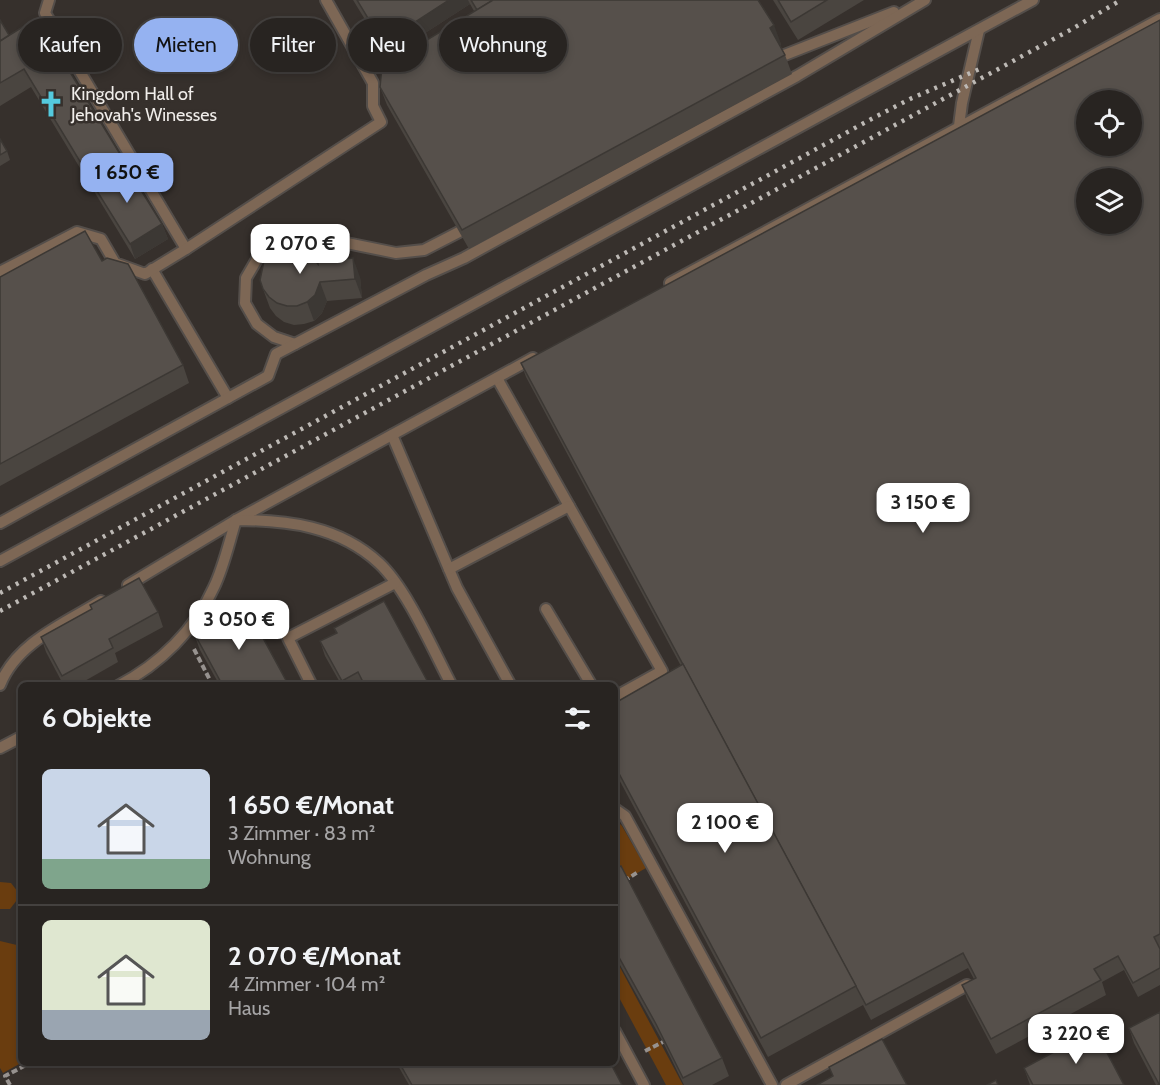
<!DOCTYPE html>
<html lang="de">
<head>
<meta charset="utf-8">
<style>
  :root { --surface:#282421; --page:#34302e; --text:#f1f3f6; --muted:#a5a4a5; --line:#44413f; --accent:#95b2f1 }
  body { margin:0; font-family:Cabin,sans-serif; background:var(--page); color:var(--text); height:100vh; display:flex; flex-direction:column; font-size:22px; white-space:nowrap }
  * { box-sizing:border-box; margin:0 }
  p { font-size:20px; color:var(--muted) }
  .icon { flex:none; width:33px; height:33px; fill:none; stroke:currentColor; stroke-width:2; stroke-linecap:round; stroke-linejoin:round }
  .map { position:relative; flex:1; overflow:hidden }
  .drawer { position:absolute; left:18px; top:682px; width:600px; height:384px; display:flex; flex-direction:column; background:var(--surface); border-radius:9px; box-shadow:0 3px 9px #0003,0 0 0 2px var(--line) }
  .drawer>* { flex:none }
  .banner { position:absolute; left:18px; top:18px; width:600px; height:54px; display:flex; gap:12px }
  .tools { position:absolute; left:1076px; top:90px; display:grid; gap:12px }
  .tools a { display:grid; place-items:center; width:66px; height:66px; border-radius:50%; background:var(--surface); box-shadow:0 3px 9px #0003,0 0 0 2px var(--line); font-size:30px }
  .price { position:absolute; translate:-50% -51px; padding:0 14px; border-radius:12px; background:#fff; color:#222; font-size:20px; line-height:39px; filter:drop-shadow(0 2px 3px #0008) }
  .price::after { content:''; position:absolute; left:50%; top:36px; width:18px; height:14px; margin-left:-9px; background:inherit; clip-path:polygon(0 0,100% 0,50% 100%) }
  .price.active { background:var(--accent); color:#111 }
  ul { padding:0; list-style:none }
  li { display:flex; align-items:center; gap:18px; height:150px; padding:0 24px }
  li+li { border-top:2px solid var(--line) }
  li span { display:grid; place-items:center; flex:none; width:168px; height:120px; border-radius:9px; color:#555 }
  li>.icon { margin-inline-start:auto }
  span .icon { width:72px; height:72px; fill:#fffc; stroke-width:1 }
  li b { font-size:26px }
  h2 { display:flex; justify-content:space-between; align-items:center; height:72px; padding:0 24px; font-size:26px }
  .tag { padding:0 21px; border-radius:27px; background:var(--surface); box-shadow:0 3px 9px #0003,0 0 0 2px var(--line); font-size:21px; line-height:54px }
  .tag.active { background:var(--accent); color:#111 }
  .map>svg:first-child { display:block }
  .green { fill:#6a3d0f }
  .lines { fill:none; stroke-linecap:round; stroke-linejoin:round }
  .service-casing { stroke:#544e4a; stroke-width:14 }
  .path { stroke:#97928f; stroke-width:4; stroke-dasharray:6 3; stroke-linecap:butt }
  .service { stroke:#7d6755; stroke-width:10 }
  .rail { stroke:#bdb9b5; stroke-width:4.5; stroke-dasharray:3 6; stroke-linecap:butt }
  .wall { fill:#4a4540 }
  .shaded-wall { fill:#3c3834 }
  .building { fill:#56504b; stroke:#3c3834; stroke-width:1.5; fill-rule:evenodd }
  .labels { text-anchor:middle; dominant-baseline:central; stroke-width:5; stroke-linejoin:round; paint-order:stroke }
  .poi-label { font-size:18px; fill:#f0edea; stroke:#36302c; text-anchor:start }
</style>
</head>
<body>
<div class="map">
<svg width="1160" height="1085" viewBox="0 0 1160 1085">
  <rect width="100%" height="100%" fill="#36302c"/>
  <g class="green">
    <polygon points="615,819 622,826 646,868 615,886"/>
    <polygon points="0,882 11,883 18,892 17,900 10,909 0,909"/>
    <polygon points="0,941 21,946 21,1063 3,1073 0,1068"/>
    <polygon points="615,958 683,1085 666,1085 615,990"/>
  </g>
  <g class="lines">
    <g class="service-casing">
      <g id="service">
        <polyline points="49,0 45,13 186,249"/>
        <polyline points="782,56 894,12"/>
        <polyline points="959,126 962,103 979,30"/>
        <polyline points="152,269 228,398"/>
        <polyline points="0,272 77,232 101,239 115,263 145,274 186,249 381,122 373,106 373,83 326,0"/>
        <polyline points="670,283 1160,19"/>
        <polyline points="295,344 274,337 257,324 245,303 246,278 260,254 286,241 317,237 396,253 424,250 459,232"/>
        <polyline points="497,378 662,671 615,697"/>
        <polyline points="392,435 457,588 511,686"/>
        <polyline points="0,523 268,376 276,354 426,275 464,258 797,76 925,0"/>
        <polyline points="0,561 1033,0"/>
        <polyline points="449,569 569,506"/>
        <polyline points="128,585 236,520 533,358"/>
        <polyline points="546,609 592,686"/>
        <path d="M0,685C16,643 65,623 101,601"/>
        <path d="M118,686C160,664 195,630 214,587C224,566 229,542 236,520C287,520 339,526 379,563C407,589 433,650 452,686"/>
        <polyline points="312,686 288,638 395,583"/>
        <polyline points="0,748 21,737"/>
        <polyline points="615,809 625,816 772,1085"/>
        <polyline points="615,1031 644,1085"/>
        <polyline points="786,1085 967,985"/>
      </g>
    </g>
    <g class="path">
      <polyline points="194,649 213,686"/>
      <polyline points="624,881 638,872"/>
      <polyline points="645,1051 663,1042"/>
      <polyline points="10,1085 5,1076 28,1064"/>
    </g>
    <use href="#service" class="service"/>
    <g class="rail">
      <polyline points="0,593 877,116 912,98 982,68"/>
      <polyline points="0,611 1072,29 1121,0"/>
    </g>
  </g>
  <g class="wall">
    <polygon points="353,0 758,0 781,44 780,45 785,55 792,74 469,249 387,105 380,87 474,11 470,4 388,57"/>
    <polygon points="773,0 864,0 798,40"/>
    <polygon points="0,20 9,35 123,159 124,163 162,224 168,239 135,259 31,87 0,106"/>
    <polygon points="1160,20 1160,985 1138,997 1124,970 1102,982 1106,995 996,1054 967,999 962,985 974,979 968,968 871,1020 863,1005 768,1057 615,772 615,703 681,666 526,377 521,363"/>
    <polygon points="0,139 7,151 10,160 0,166"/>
    <polygon points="102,261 183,365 189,383 0,486 0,277"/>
    <polygon points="318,264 360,277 362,298 327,301 322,313 314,321 304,324 294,325 284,322 276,316 270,308 263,289"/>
    <polygon points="90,605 158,612 163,627 115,653 118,662 76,686 64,686 46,652 41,637 92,610"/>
    <polygon points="334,628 430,686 342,686 325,656 320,641 336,633"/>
    <polygon points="193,631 289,686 220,686 200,650"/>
    <polygon points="615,869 722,1058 729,1076 712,1085 684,1085 663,1042 615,956"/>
    <polygon points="1129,1028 1160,1085 1156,1085 1134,1043"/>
    <polygon points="397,1064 611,1064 622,1085 409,1085"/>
    <polygon points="1024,1068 1124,1085 1030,1085"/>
  </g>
  <g class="shaded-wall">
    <polygon points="449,0 468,0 470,4 388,57 383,43"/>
    <polygon points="774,25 781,44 777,46 770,28"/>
    <polygon points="162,224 168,239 135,259 130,244"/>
    <polygon points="353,258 360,277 362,298 355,279"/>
    <polygon points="320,282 327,301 322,313 314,321 307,302"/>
  </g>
  <g class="building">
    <polygon points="357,0 449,0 383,43"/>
    <polygon points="471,0 493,0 477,10"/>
    <polygon points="493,0 758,0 774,25 770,28 785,55 462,230 380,87 382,67"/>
    <polygon points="778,0 827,0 791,22"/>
    <polygon points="37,18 123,159 90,178 24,69 0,83 0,41"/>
    <polygon points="0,20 9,35 0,41"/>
    <path d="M1160,20V934L1154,937L1160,949V968L1133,983L1118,956L1094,969L1101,980L991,1039L962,985L976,978L963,953L866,1005L521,363ZM1086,100H1131V146H1086ZM1086,178H1131V224H1086Z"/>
    <polygon points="0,139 7,151 0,155"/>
    <polygon points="124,163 162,224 130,244 92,183"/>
    <polygon points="85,231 102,261 107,258 128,264 183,365 0,464 0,277"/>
    <polygon points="288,246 298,246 307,250 318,264 318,262 353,258 355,279 320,282 315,295 307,302 297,306 287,306 277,303 269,297 263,289 260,280 264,261 271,253 279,248"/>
    <polygon points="139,578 158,612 109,639 113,648 62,676 41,637 92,609 90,605"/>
    <polygon points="384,601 430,686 365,686 358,672 342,681 320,641 337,633 334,628"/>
    <polygon points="244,603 289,686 223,686 193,631"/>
    <polygon points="683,664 856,986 761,1038 615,766 615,703"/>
    <polygon points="621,866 722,1058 683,1078 656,1024 615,950 615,869"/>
    <polygon points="1160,1012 1160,1085 1158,1085 1159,1084 1129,1028"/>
    <polygon points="1095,1030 1124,1085 1033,1085 1024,1068"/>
    <polygon points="882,1039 907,1085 817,1085 833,1076 829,1067"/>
    <polygon points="400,1064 611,1064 622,1085 412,1085"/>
    <polygon points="996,1080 998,1085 987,1085"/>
  </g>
  <defs>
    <g id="church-bare" transform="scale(2.07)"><path d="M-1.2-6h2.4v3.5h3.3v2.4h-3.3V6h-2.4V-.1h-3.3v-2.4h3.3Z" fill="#54cade" stroke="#36302c" stroke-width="2.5" paint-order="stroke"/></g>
  </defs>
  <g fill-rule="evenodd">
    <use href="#church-bare" x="51" y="104"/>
  </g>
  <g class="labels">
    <g class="poi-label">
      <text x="71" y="94">Kingdom Hall of<tspan x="71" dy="21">Jehovah's Winesses</tspan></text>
    </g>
  </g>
</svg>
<div class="tools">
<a><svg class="icon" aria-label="locate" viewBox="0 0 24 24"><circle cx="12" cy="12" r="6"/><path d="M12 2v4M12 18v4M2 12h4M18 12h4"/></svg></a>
<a><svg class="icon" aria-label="layers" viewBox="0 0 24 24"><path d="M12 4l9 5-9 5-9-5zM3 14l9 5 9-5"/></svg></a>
</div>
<b class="price active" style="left:127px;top:204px">1 650 €</b>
<b class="price" style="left:300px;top:275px">2 070 €</b>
<b class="price" style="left:923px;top:534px">3 150 €</b>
<b class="price" style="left:239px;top:651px">3 050 €</b>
<b class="price" style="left:725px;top:854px">2 100 €</b>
<b class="price" style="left:1076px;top:1065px">3 220 €</b>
<div class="banner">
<a class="tag">Kaufen</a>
<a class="tag active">Mieten</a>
<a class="tag">Filter</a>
<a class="tag">Neu</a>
<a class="tag">Wohnung</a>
</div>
<section class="drawer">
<h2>6 Objekte<svg class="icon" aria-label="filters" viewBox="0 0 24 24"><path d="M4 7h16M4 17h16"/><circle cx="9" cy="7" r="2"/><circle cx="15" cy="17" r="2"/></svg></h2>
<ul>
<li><span style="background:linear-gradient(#c9d6e8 75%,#7fa58c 0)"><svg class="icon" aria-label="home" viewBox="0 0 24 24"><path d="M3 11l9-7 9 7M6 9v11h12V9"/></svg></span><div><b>1 650 €/Monat</b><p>3 Zimmer · 83 m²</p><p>Wohnung</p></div></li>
<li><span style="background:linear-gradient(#dfe7d0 75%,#9aa5b1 0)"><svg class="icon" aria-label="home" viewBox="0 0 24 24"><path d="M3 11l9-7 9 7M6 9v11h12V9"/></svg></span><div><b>2 070 €/Monat</b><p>4 Zimmer · 104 m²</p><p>Haus</p></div></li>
</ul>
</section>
</div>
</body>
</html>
